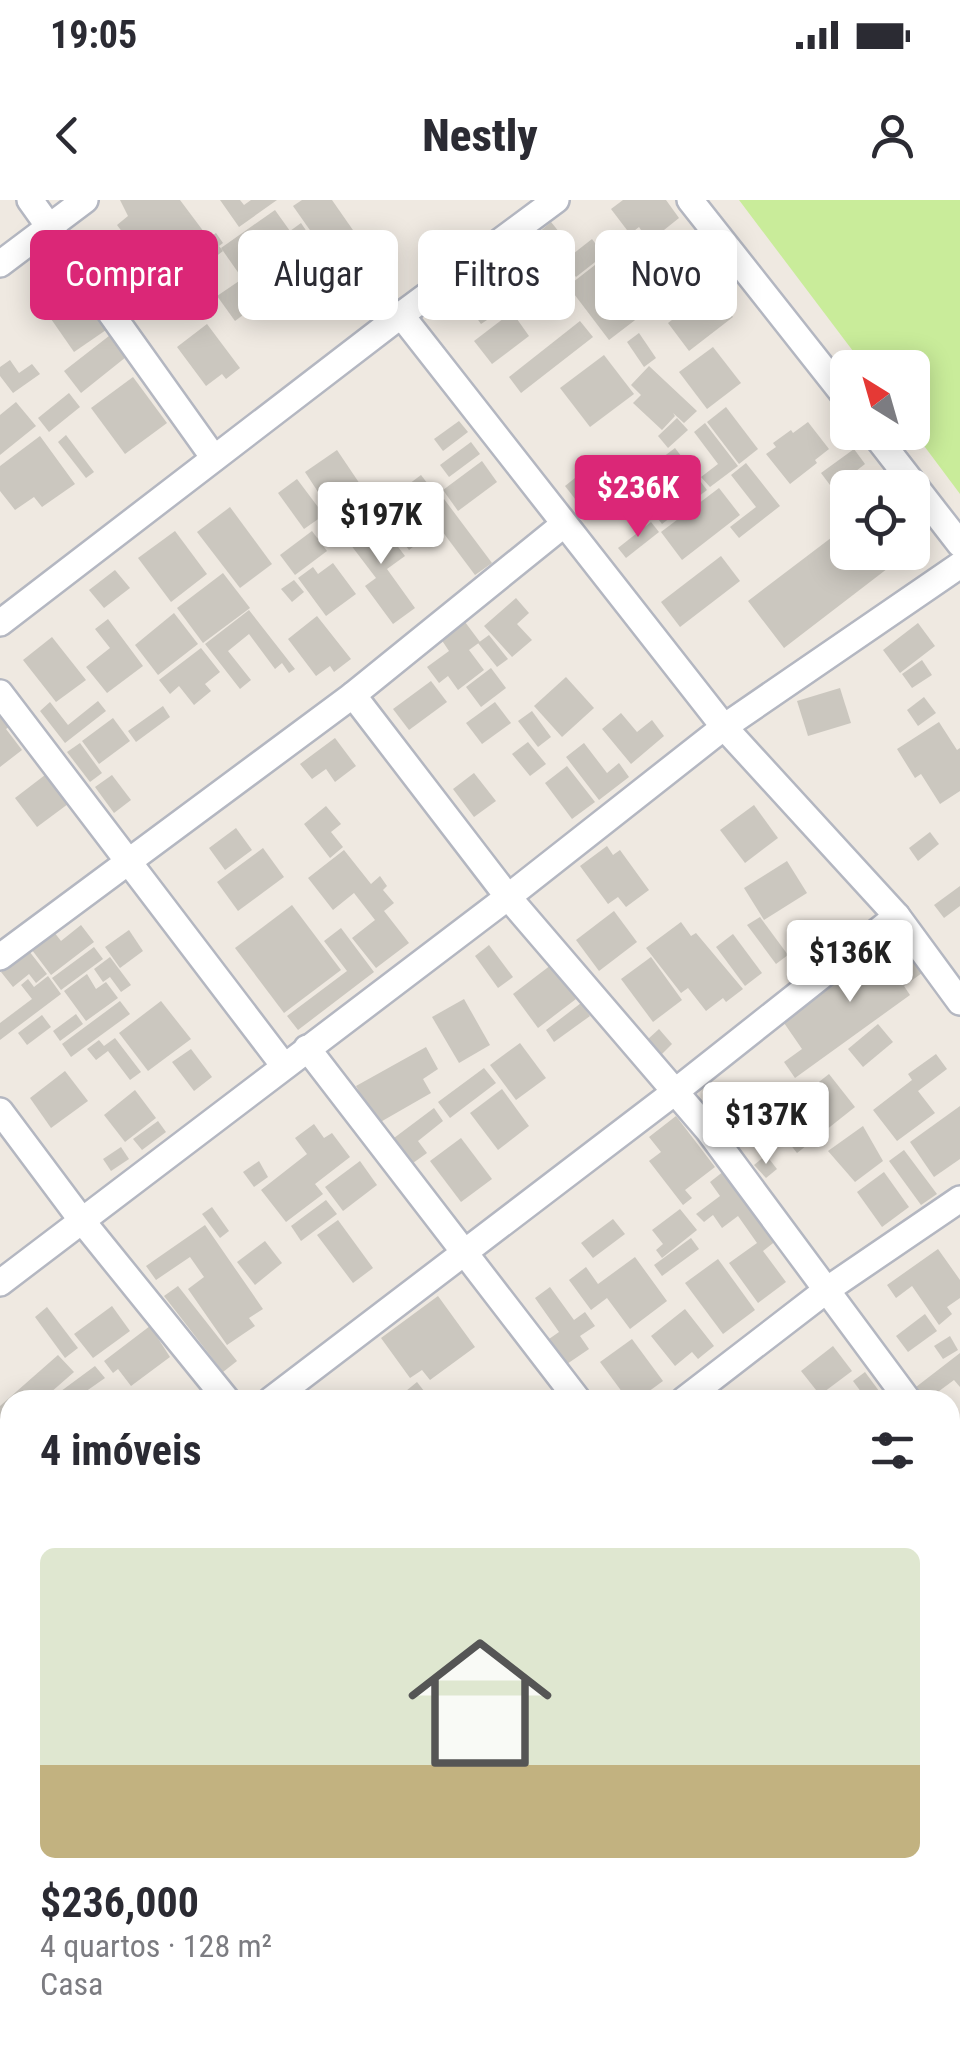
<!DOCTYPE html>
<html lang="pt">
<head>
<meta charset="utf-8">
<style>
  :root { --surface:#fff; --page:#f2f2f3; --text:#2b2b33; --muted:#7c7c81; --line:#e1e1e2; --accent:#db2777 }
  body { margin:0; font-family:"Roboto Condensed",sans-serif; background:var(--page); color:var(--text); height:100vh; display:flex; flex-direction:column; font-size:38px; white-space:nowrap }
  * { box-sizing:border-box; margin:0 }
  p { font-size:32px; color:var(--muted) }
  .icon { flex:none; width:55px; height:55px; fill:none; stroke:currentColor; stroke-width:2; stroke-linecap:round; stroke-linejoin:round }
  .map { position:relative; flex:1; overflow:hidden }
  .details { position:absolute; left:0px; top:1190px; width:960px; height:672px; display:flex; flex-direction:column; background:var(--surface); border-radius:30px 30px 0 0; box-shadow:0 5px 25px #0003 }
  .details>* { flex:none }
  .top-card { position:absolute; left:30px; top:30px; width:900px; height:90px; display:flex; gap:20px }
  .needle { width:65px; rotate:323deg }
  .controls { position:absolute; left:830px; top:150px; display:grid; gap:20px }
  .controls a { display:grid; place-items:center; width:100px; height:100px; border-radius:15px; background:var(--surface); box-shadow:0 5px 25px #0003; font-size:50px }
  .price { position:absolute; translate:-50% -85px; padding:0 22px; border-radius:10px; background:#fff; color:#222; font-size:32px; line-height:65px; filter:drop-shadow(0 2px 5px #0008) }
  .price::after { content:''; position:absolute; left:50%; top:60px; width:30px; height:22px; margin-left:-15px; background:inherit; clip-path:polygon(0 0,100% 0,50% 100%) }
  .price.on { background:var(--accent); color:#fff }
  ul { padding:0; list-style:none }
  li { display:grid; align-content:center; gap:20px; height:530px; padding:0 40px }
  li+li { border-top:2px solid var(--line) }
  li span { display:grid; place-items:center; height:310px; border-radius:15px; color:#555 }
  li>.icon { margin-inline-start:auto }
  span .icon { width:180px; height:180px; fill:#fffc; stroke-width:1 }
  li b { font-size:42px }
  h2 { display:flex; justify-content:space-between; align-items:center; height:120px; padding:0 40px; font-size:42px }
  .pill { padding:0 35px; border-radius:15px; background:var(--surface); box-shadow:0 5px 25px #0003; font-size:35px; line-height:90px }
  .pill.on { background:var(--accent); color:#fff }
  .status { display:flex; justify-content:space-between; align-items:center; height:70px; padding:0 50px; background:var(--surface); direction:ltr }
  .status svg { height:28px; fill:currentColor }
  header { display:flex; justify-content:space-between; align-items:center; height:130px; padding:0 40px; background:var(--surface); font-size:45px; font-weight:800 }
  .map>svg:first-child { display:block }
  .green { fill:#b6e59e }
  .pitch { fill:#c9ec9a }
  .building { fill:#cbc7bf }
  .lines { fill:none; stroke-linecap:round; stroke-linejoin:round }
  .street-casing { stroke:#b4b7c1; stroke-width:30 }
  .street { stroke:#fff; stroke-width:25 }
</style>
</head>
<body>
<div class="status"><b>19:05</b><svg viewBox="0 0 49 12"><path d="M0 12V9h3v3zM5 12V6h3v6zM10 12V3h3v9zM15 12V0h3v12zM26 1h20v11H26zM47 4h2v5h-2z"/></svg></div>
<header><svg class="icon" aria-label="back" viewBox="0 0 24 24"><path d="M15 5l-7 7 7 7"/></svg>Nestly<svg class="icon" aria-label="person" viewBox="0 0 24 24"><circle cx="12" cy="8" r="4"/><path d="M4 21q1-7 8-7t8 7"/></svg></header>
<div class="map">
<svg width="960" height="1862" viewBox="0 0 960 1862">
  <rect width="100%" height="100%" fill="#efe9e1"/>
  <polygon class="green" points="10,1714 10,1852 256,1853 245,1862 0,1862 0,1721"/>
  <polygon class="pitch" points="739,0 960,0 960,294 913,231 912,168 865,167"/>
  <g class="building">
    <polygon points="120,0 180,0 204,32 179,51 168,36 153,48 162,60 150,69 117,25 128,16"/>
    <polygon points="220,0 240,0 244,5 251,0 277,0 239,27"/>
    <polygon points="302,0 332,0 355,33 326,53 293,6"/>
    <polygon points="623,0 666,0 679,18 649,42 639,27 630,34 611,9"/>
    <polygon points="275,10 290,31 301,23 324,57 315,63 324,76 308,87 275,40 252,56 259,66 242,78 221,48"/>
    <polygon points="551,22 572,48 557,60 537,34"/>
    <polygon points="102,30 136,77 113,94 79,47"/>
    <polygon points="216,33 223,43 219,46 223,51 197,71 185,56"/>
    <polygon points="592,39 604,55 576,77 564,61"/>
    <polygon points="541,50 569,89 543,108 515,69"/>
    <polygon points="613,51 625,68 601,87 620,112 631,104 616,84 621,81 636,100 651,89 660,101 609,140 568,86"/>
    <polygon points="692,65 702,79 685,92 675,77"/>
    <polygon points="65,71 106,130 74,152 33,93"/>
    <polygon points="171,78 179,89 137,120 129,109"/>
    <polygon points="242,79 259,103 235,121 217,96"/>
    <polygon points="494,87 508,106 481,124 468,106"/>
    <polygon points="712,89 733,117 689,151 668,123"/>
    <polygon points="512,112 529,136 492,164 474,141"/>
    <polygon points="580,121 593,137 521,193 509,177"/>
    <polygon points="207,124 240,168 226,179 222,174 206,186 177,147"/>
    <polygon points="639,133 656,158 644,167 627,142"/>
    <polygon points="109,136 126,157 81,193 64,171"/>
    <polygon points="713,147 741,183 707,209 679,172"/>
    <polygon points="604,155 634,194 590,227 560,188"/>
    <polygon points="10,160 19,173 32,164 40,174 13,193 0,176 0,167"/>
    <polygon points="649,166 697,211 684,223 673,213 675,216 662,230 633,203 641,195 631,185"/>
    <polygon points="133,177 167,223 125,254 91,208"/>
    <polygon points="69,193 80,207 49,232 38,218"/>
    <polygon points="16,202 36,226 0,255 0,215"/>
    <polygon points="726,207 758,249 739,264 707,222"/>
    <polygon points="677,218 688,230 668,248 658,236"/>
    <polygon points="459,221 468,232 443,251 434,239"/>
    <polygon points="808,222 829,249 815,260 817,263 790,284 766,254 776,247 773,243 791,230 793,233"/>
    <polygon points="705,223 738,266 710,287 701,277 718,264 694,232"/>
    <polygon points="66,235 94,272 86,278 58,242"/>
    <polygon points="40,236 75,284 42,307 34,297 15,310 0,291 0,266"/>
    <polygon points="471,242 480,254 449,277 440,265"/>
    <polygon points="675,248 707,290 662,324 630,282"/>
    <polygon points="854,249 865,264 833,289 821,273"/>
    <polygon points="337,250 366,293 333,315 305,272"/>
    <polygon points="482,261 497,282 458,311 443,290"/>
    <polygon points="746,263 780,306 739,338 730,327 756,307 731,275"/>
    <polygon points="580,274 595,293 579,304 565,286"/>
    <polygon points="421,275 434,292 390,325 377,308"/>
    <polygon points="297,279 324,315 304,329 278,293"/>
    <polygon points="719,288 740,315 682,360 661,332"/>
    <polygon points="444,299 492,363 475,375 439,327 409,350 393,329 429,301 433,307"/>
    <polygon points="230,307 272,364 240,388 197,332"/>
    <polygon points="373,314 405,356 387,369 415,408 393,424 365,386 376,378 344,336"/>
    <polygon points="651,322 659,332 626,358 618,348"/>
    <polygon points="848,325 848,352 909,352 784,448 748,401"/>
    <polygon points="175,331 207,374 171,402 138,358"/>
    <polygon points="312,331 327,351 295,375 280,355"/>
    <polygon points="721,356 740,381 680,427 661,402"/>
    <polygon points="333,363 356,394 326,416 298,378 313,367 318,374"/>
    <polygon points="115,370 130,388 104,408 89,390"/>
    <polygon points="223,373 250,408 203,443 177,408"/>
    <polygon points="294,380 304,392 292,402 281,389"/>
    <polygon points="516,398 529,413 517,424 532,440 512,457 484,426"/>
    <polygon points="249,410 295,469 289,473 282,463 275,469 249,434 228,451 251,480 240,489 205,444"/>
    <polygon points="174,413 198,444 158,475 135,445"/>
    <polygon points="317,416 351,459 334,472 330,466 316,476 288,439"/>
    <polygon points="108,419 143,466 107,493 86,467 110,448 95,429"/>
    <polygon points="465,422 480,442 469,450 484,470 458,490 448,476 439,483 427,467 449,451 441,439"/>
    <polygon points="918,423 935,446 900,473 883,450"/>
    <polygon points="489,435 508,459 497,467 478,443"/>
    <polygon points="52,437 86,480 56,502 23,460"/>
    <polygon points="201,448 220,472 205,484 211,491 194,505 179,486 170,494 159,480"/>
    <polygon points="922,460 932,475 912,488 902,474"/>
    <polygon points="491,468 506,488 481,507 466,487"/>
    <polygon points="566,477 594,508 562,537 534,506"/>
    <polygon points="431,481 447,502 409,530 393,509"/>
    <polygon points="840,488 851,523 808,536 797,501"/>
    <polygon points="924,497 936,513 918,526 907,510"/>
    <polygon points="98,501 106,511 65,543 40,511 50,502 68,525"/>
    <polygon points="495,502 511,523 482,544 466,523"/>
    <polygon points="0,504 14,523 6,529 22,550 0,567"/>
    <polygon points="163,506 170,517 136,542 128,531"/>
    <polygon points="532,511 551,537 538,547 518,521"/>
    <polygon points="621,513 637,532 652,520 664,536 631,564 602,529"/>
    <polygon points="113,518 130,541 99,564 82,541"/>
    <polygon points="939,522 957,550 960,548 960,591 940,604 921,574 915,578 897,549"/>
    <polygon points="335,538 356,566 335,582 326,569 312,579 300,564"/>
    <polygon points="528,542 546,564 530,576 512,554"/>
    <polygon points="80,543 102,573 90,582 67,552"/>
    <polygon points="584,543 607,573 619,563 629,577 599,600 566,557"/>
    <polygon points="567,566 595,602 572,619 545,583"/>
    <polygon points="474,573 496,601 474,617 453,589"/>
    <polygon points="45,575 68,604 37,627 15,598"/>
    <polygon points="112,575 131,600 114,613 95,587"/>
    <polygon points="754,605 778,638 745,663 720,630"/>
    <polygon points="326,606 341,624 331,632 343,647 330,658 304,624"/>
    <polygon points="236,628 252,650 225,670 209,648"/>
    <polygon points="930,632 939,644 918,661 909,648"/>
    <polygon points="607,646 613,655 620,650 649,690 626,707 618,697 608,704 580,666"/>
    <polygon points="263,648 284,677 238,711 217,682"/>
    <polygon points="344,650 371,684 380,676 387,686 383,690 394,703 384,711 409,743 376,768 352,738 375,720 354,693 333,710 308,678"/>
    <polygon points="787,661 807,693 764,720 744,688"/>
    <polygon points="960,686 960,706 944,718 934,705"/>
    <polygon points="292,705 341,770 284,813 235,748"/>
    <polygon points="614,711 637,742 599,771 576,740"/>
    <polygon points="760,717 788,755 776,764 747,725"/>
    <polygon points="681,722 691,736 696,733 743,789 726,802 723,798 706,811 688,788 681,793 646,748"/>
    <polygon points="81,725 94,742 51,775 32,750 54,732 61,741"/>
    <polygon points="341,728 374,772 298,830 287,816 347,771 324,741"/>
    <polygon points="129,730 143,751 120,768 105,747"/>
    <polygon points="733,734 762,773 745,786 716,747"/>
    <polygon points="897,738 922,773 904,786 910,795 795,878 784,862 802,849 782,820"/>
    <polygon points="489,745 513,777 498,788 475,756"/>
    <polygon points="94,747 103,759 61,790 52,778"/>
    <polygon points="29,751 47,774 36,783 29,774 13,787 1,772"/>
    <polygon points="110,757 131,785 121,792 110,777 103,782 94,769"/>
    <polygon points="651,757 682,800 653,822 621,779"/>
    <polygon points="551,765 576,799 538,828 513,794"/>
    <polygon points="87,774 96,789 106,782 118,798 86,821 64,791"/>
    <polygon points="48,776 61,794 0,840 0,823 32,799 21,785 28,779 34,787"/>
    <polygon points="464,799 490,845 459,863 432,817"/>
    <polygon points="120,801 130,814 71,857 62,844"/>
    <polygon points="161,801 191,839 148,871 119,833"/>
    <polygon points="581,803 590,816 554,842 546,830"/>
    <polygon points="76,814 83,824 60,841 53,831"/>
    <polygon points="42,815 51,827 27,845 18,833"/>
    <polygon points="878,824 893,842 863,867 848,849"/>
    <polygon points="659,829 672,844 661,855 647,840"/>
    <polygon points="115,838 141,872 130,880 108,851 96,860 87,849 99,840 104,846"/>
    <polygon points="520,843 546,878 516,900 490,865"/>
    <polygon points="426,847 438,869 423,879 431,893 377,924 356,886"/>
    <polygon points="191,849 212,877 194,891 172,862"/>
    <polygon points="936,854 947,869 918,891 935,913 897,941 873,910 912,880 908,874"/>
    <polygon points="484,868 496,883 450,918 438,902"/>
    <polygon points="65,871 88,901 51,928 30,898"/>
    <polygon points="829,874 855,907 797,953 771,920"/>
    <polygon points="502,889 529,926 498,950 470,913"/>
    <polygon points="135,890 156,918 125,942 104,915"/>
    <polygon points="960,906 960,959 934,977 910,942"/>
    <polygon points="434,908 443,921 418,941 427,953 413,963 394,938"/>
    <polygon points="676,916 715,967 685,990 692,998 683,1005 649,961 661,952 649,937"/>
    <polygon points="158,921 166,932 142,950 133,939"/>
    <polygon points="314,924 324,938 332,933 350,957 315,984 323,994 286,1022 261,990 307,954 295,938"/>
    <polygon points="863,926 883,961 855,982 828,951"/>
    <polygon points="461,938 492,979 461,1002 430,961"/>
    <polygon points="121,947 129,959 111,971 103,959"/>
    <polygon points="904,950 937,994 921,1005 889,961"/>
    <polygon points="766,955 777,969 766,978 754,965"/>
    <polygon points="259,961 268,977 254,987 243,972"/>
    <polygon points="360,961 377,985 343,1011 325,987"/>
    <polygon points="724,971 777,1040 763,1051 786,1082 758,1103 729,1063 757,1043 738,1016 722,1028 713,1015 704,1022 696,1014 720,996 710,982"/>
    <polygon points="884,972 909,1007 882,1027 857,992"/>
    <polygon points="326,1000 337,1014 301,1041 291,1026"/>
    <polygon points="212,1007 229,1031 220,1038 202,1014"/>
    <polygon points="680,1009 697,1030 662,1058 656,1050 663,1044 652,1030"/>
    <polygon points="613,1019 625,1034 593,1058 581,1043"/>
    <polygon points="338,1020 373,1068 353,1083 317,1035"/>
    <polygon points="205,1025 263,1109 249,1118 255,1126 227,1145 188,1089 204,1077 190,1057 156,1080 146,1066"/>
    <polygon points="691,1038 699,1049 662,1076 654,1065"/>
    <polygon points="265,1041 282,1063 255,1085 237,1062"/>
    <polygon points="938,1049 960,1080 960,1098 947,1107 952,1114 939,1125 912,1086 896,1098 887,1085"/>
    <polygon points="635,1057 667,1101 630,1129 607,1098 591,1110 569,1080 586,1067 598,1084"/>
    <polygon points="718,1059 755,1110 723,1134 685,1083"/>
    <polygon points="178,1086 237,1161 223,1172 164,1096"/>
    <polygon points="550,1087 574,1120 585,1112 595,1126 580,1136 589,1149 567,1164 549,1139 559,1132 535,1098"/>
    <polygon points="438,1096 475,1147 430,1180 422,1170 410,1178 381,1138"/>
    <polygon points="112,1106 130,1131 93,1158 74,1134"/>
    <polygon points="47,1107 78,1148 65,1158 35,1117"/>
    <polygon points="685,1109 714,1146 698,1159 692,1152 675,1166 651,1136"/>
    <polygon points="925,1114 937,1131 908,1152 896,1136"/>
    <polygon points="150,1126 170,1157 131,1186 118,1169 113,1173 104,1161"/>
    <polygon points="950,1136 958,1150 943,1159 934,1146"/>
    <polygon points="632,1139 663,1181 637,1200 628,1200 600,1162"/>
    <polygon points="833,1146 852,1171 820,1195 801,1171"/>
    <polygon points="960,1153 960,1187 954,1180 927,1200 916,1187"/>
    <polygon points="58,1155 74,1172 42,1200 10,1200 8,1231 0,1222 0,1206"/>
    <polygon points="95,1166 105,1178 85,1192 91,1200 55,1200 53,1197"/>
    <polygon points="865,1172 882,1195 875,1200 867,1200 853,1181"/>
    <polygon points="417,1182 431,1200 395,1200"/>
    <polygon points="7,1272 10,1276 10,1314 0,1301 0,1277"/>
    <polygon points="960,1445 960,1476 950,1484 950,1453"/>
    <polygon points="960,1535 960,1586 950,1594 950,1542"/>
    <polygon points="6,1552 10,1558 10,1585 0,1593 0,1557"/>
    <polygon points="0,1636 10,1649 10,1668 5,1672 0,1666"/>
    <polygon points="96,1852 123,1852 130,1862 103,1862"/>
    <polygon points="344,1852 398,1852 405,1862 351,1862"/>
    <polygon points="430,1852 483,1852 490,1862 437,1862"/>
  </g>
  <g class="lines">
    <g class="street-casing">
      <g id="street">
        <polyline points="30,0 214,258"/>
        <polyline points="690,0 848,200"/>
        <polyline points="0,64 85,0"/>
        <polyline points="401,115 724,527 897,716 960,802"/>
        <polyline points="873,232 960,344"/>
        <polyline points="0,423 401,115 556,0"/>
        <polyline points="0,493 284,866"/>
        <polyline points="353,495 508,697 708,930 908,1200"/>
        <polyline points="0,757 353,495 563,325"/>
        <polyline points="307,848 578,1200"/>
        <polyline points="0,911 83,1022 227,1200"/>
        <polyline points="0,1083 508,697 724,527 960,365"/>
        <polyline points="271,1200 676,891 897,716"/>
        <polyline points="684,1200 828,1089 960,999"/>
        <polyline points="950,1258 960,1271"/>
        <polyline points="0,1323 10,1335"/>
        <polyline points="950,1355 960,1347"/>
        <polyline points="0,1397 10,1389"/>
        <polyline points="950,1689 960,1682"/>
        <polyline points="950,1707 960,1720"/>
        <polyline points="0,1725 10,1717"/>
        <polyline points="278,1862 291,1852"/>
        <polyline points="722,1862 734,1852"/>
      </g>
    </g>
    <use href="#street" class="street"/>
  </g>
</svg>
<div class="controls">
<a><svg class="needle" viewBox="-14 -14 28 28"><path d="M0-13l5 13h-10z" fill="#e53935"/><path d="M0 13l5-13h-10z" fill="#7c7c81"/></svg></a>
<a><svg class="icon" aria-label="locate" viewBox="0 0 24 24"><circle cx="12" cy="12" r="6"/><path d="M12 2v4M12 18v4M2 12h4M18 12h4"/></svg></a>
</div>
<b class="price on" style="left:638px;top:340px">$236K</b>
<b class="price" style="left:381px;top:367px">$197K</b>
<b class="price" style="left:850px;top:805px">$136K</b>
<b class="price" style="left:766px;top:967px">$137K</b>
<div class="top-card">
<a class="pill on">Comprar</a>
<a class="pill">Alugar</a>
<a class="pill">Filtros</a>
<a class="pill">Novo</a>
</div>
<section class="details">
<h2>4 imóveis<svg class="icon" aria-label="filters" viewBox="0 0 24 24"><path d="M4 7h16M4 17h16"/><circle cx="9" cy="7" r="2"/><circle cx="15" cy="17" r="2"/></svg></h2>
<ul>
<li><span style="background:linear-gradient(#dfe7d0 70%,#c2b280 0)"><svg class="icon" aria-label="home" viewBox="0 0 24 24"><path d="M3 11l9-7 9 7M6 9v11h12V9"/></svg></span><div><b>$236,000</b><p>4 quartos · 128 m²</p><p>Casa</p></div></li>
</ul>
</section>
</div>
</body>
</html>
